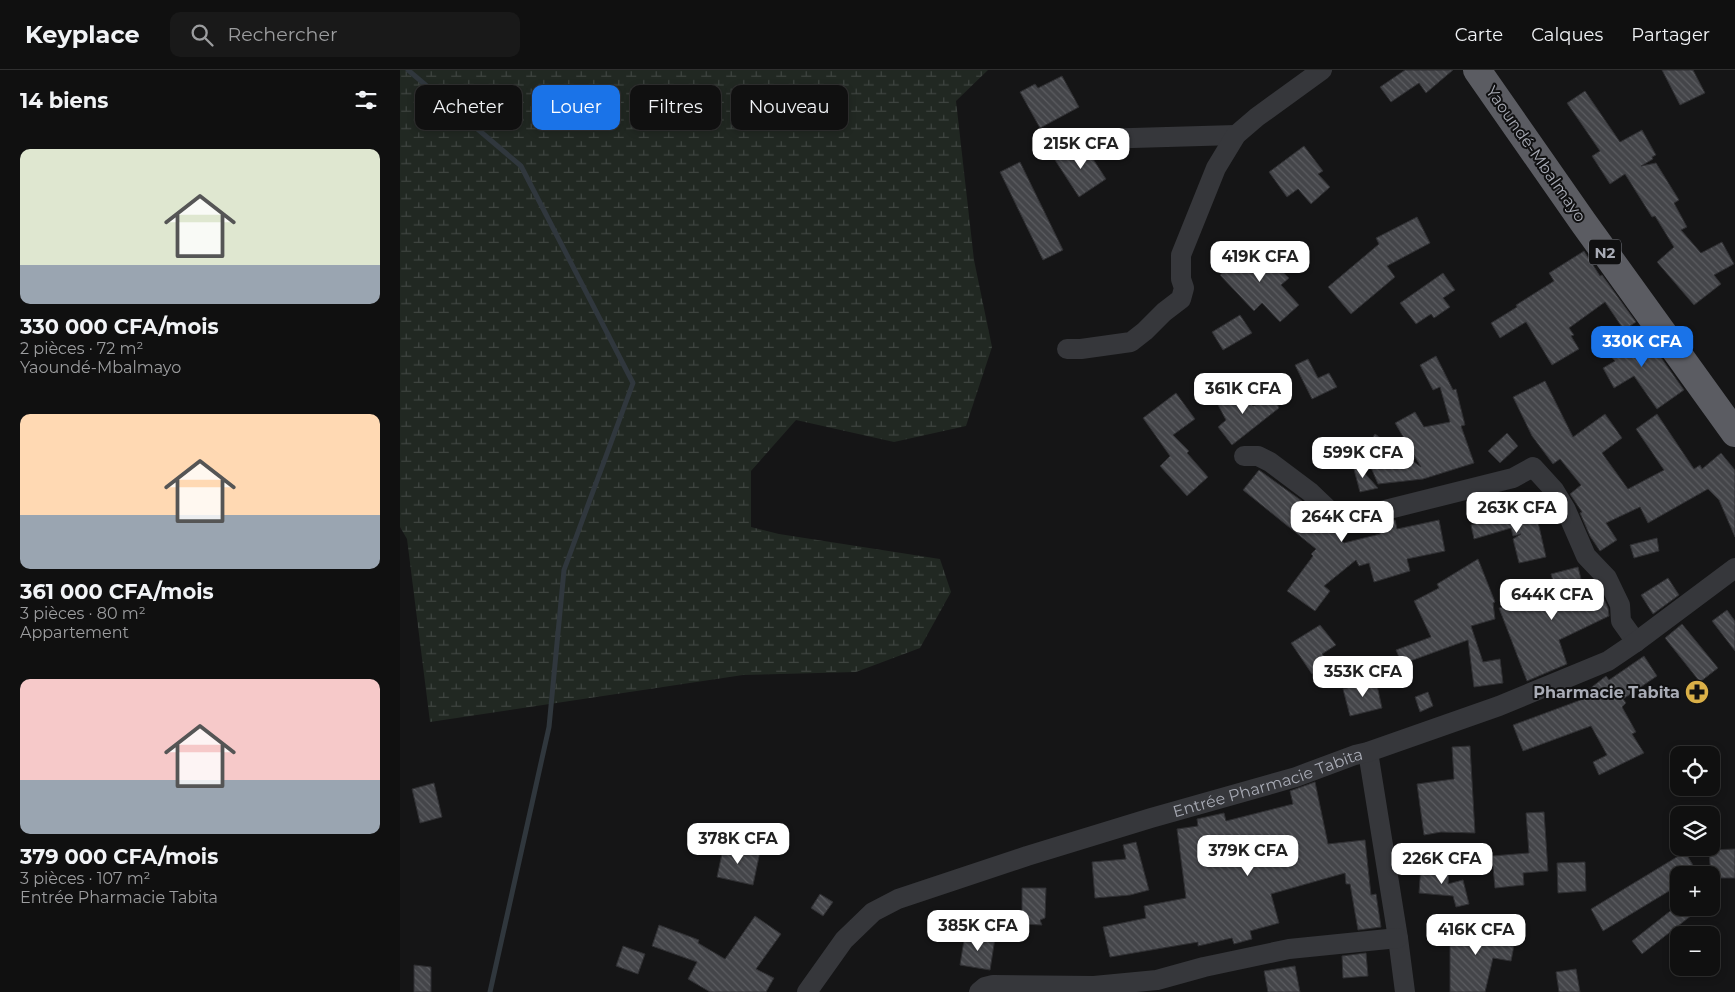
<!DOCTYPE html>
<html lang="fr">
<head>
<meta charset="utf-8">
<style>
  :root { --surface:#101010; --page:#191919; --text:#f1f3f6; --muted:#9c9d9f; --line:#303030; --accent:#1a73e8 }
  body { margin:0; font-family:Montserrat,sans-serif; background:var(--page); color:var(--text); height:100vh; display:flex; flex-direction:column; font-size:19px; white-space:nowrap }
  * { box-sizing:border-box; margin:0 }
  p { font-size:16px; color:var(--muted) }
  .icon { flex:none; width:28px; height:28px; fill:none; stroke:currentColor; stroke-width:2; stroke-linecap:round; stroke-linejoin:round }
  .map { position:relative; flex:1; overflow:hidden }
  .sheet { display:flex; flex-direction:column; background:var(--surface); width:400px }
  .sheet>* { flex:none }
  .hud { position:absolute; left:15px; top:15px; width:475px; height:45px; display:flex; gap:10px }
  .buttons { position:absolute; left:1270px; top:676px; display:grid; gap:10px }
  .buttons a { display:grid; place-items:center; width:50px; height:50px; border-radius:10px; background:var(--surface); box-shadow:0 2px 8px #0003,0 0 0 1px var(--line); font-size:25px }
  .price { position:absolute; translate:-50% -42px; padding:0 11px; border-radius:10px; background:#fff; color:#222; font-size:16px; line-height:32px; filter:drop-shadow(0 1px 2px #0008) }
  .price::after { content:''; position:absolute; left:50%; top:30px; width:15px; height:11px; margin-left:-8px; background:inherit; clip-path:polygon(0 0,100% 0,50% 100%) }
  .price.on { background:var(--accent); color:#fff }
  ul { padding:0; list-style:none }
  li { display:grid; align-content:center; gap:10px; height:265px; padding:0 20px }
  li span { display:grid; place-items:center; height:155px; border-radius:10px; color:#555 }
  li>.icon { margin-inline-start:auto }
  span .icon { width:90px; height:90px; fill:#fffc; stroke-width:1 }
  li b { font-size:21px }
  h2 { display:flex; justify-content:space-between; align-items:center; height:60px; padding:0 20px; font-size:21px }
  .chip { padding:0 18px; border-radius:10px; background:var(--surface); box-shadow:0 2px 8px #0003,0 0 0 1px var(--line); font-size:18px; line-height:45px }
  .chip.on { background:var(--accent); color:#fff }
  header { display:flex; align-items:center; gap:30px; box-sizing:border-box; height:70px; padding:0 25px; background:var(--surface); border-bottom:1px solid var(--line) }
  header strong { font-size:24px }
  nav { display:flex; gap:28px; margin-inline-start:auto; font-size:18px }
  .search { width:350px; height:45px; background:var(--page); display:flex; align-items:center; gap:12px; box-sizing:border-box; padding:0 18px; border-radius:10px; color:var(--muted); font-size:19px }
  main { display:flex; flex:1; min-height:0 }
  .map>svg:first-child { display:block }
  .wetland { fill:url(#wetland-marsh) }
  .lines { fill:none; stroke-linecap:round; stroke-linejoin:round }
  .stream { stroke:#30373d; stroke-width:5 }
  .building { fill:url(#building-back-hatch); stroke:#2f2f32 }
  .minor { stroke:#36373b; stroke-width:20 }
  .trunk { stroke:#5b5c62; stroke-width:28 }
  .labels { text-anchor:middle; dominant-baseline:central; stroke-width:4; stroke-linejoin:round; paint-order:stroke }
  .shield { fill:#101011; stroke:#7a7c84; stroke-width:1 }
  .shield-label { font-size:15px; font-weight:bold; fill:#a8abb5 }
  .street-label { font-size:16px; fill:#a8abb5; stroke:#101011 }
  .poi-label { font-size:16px; font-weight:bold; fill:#a8abb5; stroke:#101011; text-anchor:end }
</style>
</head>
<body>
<header>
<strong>Keyplace</strong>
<div class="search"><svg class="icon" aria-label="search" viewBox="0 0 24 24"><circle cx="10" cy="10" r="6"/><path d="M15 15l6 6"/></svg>Rechercher</div>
<nav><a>Carte</a><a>Calques</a><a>Partager</a></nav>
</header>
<main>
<section class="sheet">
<h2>14 biens<svg class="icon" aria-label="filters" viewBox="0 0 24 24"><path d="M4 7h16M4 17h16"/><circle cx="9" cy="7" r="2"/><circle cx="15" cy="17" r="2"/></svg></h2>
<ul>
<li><span style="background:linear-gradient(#dfe7d0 75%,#9aa5b1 0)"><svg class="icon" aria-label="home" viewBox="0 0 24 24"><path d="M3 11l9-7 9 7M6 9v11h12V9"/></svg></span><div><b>330 000 CFA/mois</b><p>2 pièces · 72 m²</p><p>Yaoundé-Mbalmayo</p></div></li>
<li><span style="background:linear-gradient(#ffd9b3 65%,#9aa5b1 0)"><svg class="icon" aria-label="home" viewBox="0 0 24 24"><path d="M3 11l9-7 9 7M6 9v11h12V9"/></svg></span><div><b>361 000 CFA/mois</b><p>3 pièces · 80 m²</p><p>Appartement</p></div></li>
<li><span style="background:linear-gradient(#f6c9c9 65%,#9aa5b1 0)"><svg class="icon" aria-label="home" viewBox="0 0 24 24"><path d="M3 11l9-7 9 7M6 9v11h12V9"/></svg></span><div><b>379 000 CFA/mois</b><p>3 pièces · 107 m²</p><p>Entrée Pharmacie Tabita</p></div></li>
</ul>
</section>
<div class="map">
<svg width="1335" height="922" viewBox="0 0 1335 922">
  <defs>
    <pattern id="wetland-marsh" width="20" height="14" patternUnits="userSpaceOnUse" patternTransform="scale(1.25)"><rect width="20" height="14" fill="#212822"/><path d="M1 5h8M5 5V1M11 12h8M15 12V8" fill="none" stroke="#3e4440"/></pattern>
    <pattern id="building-back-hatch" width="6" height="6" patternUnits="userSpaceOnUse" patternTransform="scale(1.25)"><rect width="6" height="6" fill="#444549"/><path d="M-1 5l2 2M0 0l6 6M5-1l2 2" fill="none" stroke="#5c5d61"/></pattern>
  </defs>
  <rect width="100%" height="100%" fill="#151516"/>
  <polygon class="wetland" points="0,0 588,0 556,31 574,190 592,277 566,356 494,372 396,350 351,401 351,457 379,464 540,489 551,522 520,578 456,602 343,605 30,652 7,469 0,457"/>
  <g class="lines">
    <polyline class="stream" points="8,0 121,96 233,313 164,500 149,657 90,922"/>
  </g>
  <g class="building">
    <polygon points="1005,0 1053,0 1026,23 1019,13 991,32 980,17"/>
    <polygon points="1262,0 1293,0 1305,23 1280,35"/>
    <polygon points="662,6 679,37 640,58 620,22 635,14 638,18"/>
    <polygon points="1185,21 1220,72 1242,60 1256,85 1252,87 1253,89 1241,96 1256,93 1279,130 1274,133 1287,157 1281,160 1301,183 1322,172 1334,194 1314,205 1321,214 1294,235 1257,192 1274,177 1255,146 1252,147 1225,104 1210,114 1192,86 1200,81 1167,33"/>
    <polygon points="682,72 706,109 679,127 655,90"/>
    <polygon points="904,76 923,101 918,104 930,117 911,134 898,119 887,127 869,102"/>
    <polygon points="620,92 663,180 643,190 600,102"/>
    <polygon points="1017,147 1030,173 987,196 995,207 951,244 928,217 979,174 976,168"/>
    <polygon points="854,172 889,208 881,215 899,235 880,252 862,233 854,241 820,205"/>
    <polygon points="1184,181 1200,206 1202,205 1236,252 1224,260 1205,232 1169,258 1174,265 1171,266 1179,279 1152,295 1126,252 1100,268 1091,253 1117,237 1116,235 1154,211 1149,203"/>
    <polygon points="1043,203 1055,220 1043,228 1050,237 1034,248 1031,244 1016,254 1000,233"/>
    <polygon points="840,245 852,263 823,280 812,262"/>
    <polygon points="1235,257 1250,272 1284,320 1257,339 1234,306 1214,318 1203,298 1215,291 1207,282"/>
    <polygon points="1036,286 1053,320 1056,319 1065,355 1061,356 1074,393 1023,409 978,414 964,381 975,364 1021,397 995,353 1015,342 1024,357 1050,352 1040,317 1033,320 1020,295"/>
    <polygon points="908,289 918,308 929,303 937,317 912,329 895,295"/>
    <polygon points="1145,311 1173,367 1205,344 1222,368 1202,383 1228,419 1264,400 1236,359 1257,344 1294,399 1300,395 1302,399 1321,383 1335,400 1335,467 1319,430 1308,419 1248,453 1240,437 1206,453 1217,470 1200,481 1190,466 1180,443 1182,442 1170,424 1181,415 1160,389 1153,394 1132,366 1113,327"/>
    <polygon points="843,319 853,336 874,327 879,338 832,375 818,357 826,350 817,333"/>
    <polygon points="776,323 795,349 773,365 789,381 787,383 808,407 787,426 760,396 770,386 743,348"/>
    <polygon points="1107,363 1118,376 1100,393 1088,381"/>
    <polygon points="951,388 978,418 960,422"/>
    <polygon points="859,400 902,431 928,454 944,473 980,464 977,454 995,450 997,459 1039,450 1045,481 1007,489 1010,501 974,512 969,493 959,496 956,490 924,516 930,521 915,541 887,521 913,486 911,484 916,479 843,420"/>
    <polygon points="1135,439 1146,487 1119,493 1113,469 1121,464 1113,466 1111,458 1074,469 1071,455"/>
    <polygon points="1257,468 1259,481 1234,488 1230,475"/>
    <polygon points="1078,489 1095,532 1093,533 1095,549 1071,556 1083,592 1100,589 1103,613 1074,617 1068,570 1002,594 996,580 1031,567 1014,531 1039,518 1037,514"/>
    <polygon points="1178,497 1185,525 1199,518 1208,538 1209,546 1159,570 1167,594 1127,611 1099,538 1144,526 1140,516 1153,511 1151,504"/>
    <polygon points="1268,508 1279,525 1253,544 1241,525"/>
    <polygon points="1327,540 1335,551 1335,581 1312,551"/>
    <polygon points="1282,554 1318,598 1300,612 1265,568"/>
    <polygon points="920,555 936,575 922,584 928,593 912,604 891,573"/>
    <polygon points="1244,586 1257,606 1223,629 1226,633 1222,637 1236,662 1232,664 1244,683 1199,705 1193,692 1207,685 1191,656 1123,681 1113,655 1186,628 1183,624 1206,606 1209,610"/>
    <polygon points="976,611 982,638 950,646 943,619"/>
    <polygon points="1028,622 1033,636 1020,642 1015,627"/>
    <polygon points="1070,676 1075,763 1041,762 1024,765 1017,714 1054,709 1052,677"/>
    <polygon points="915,712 928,774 965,770 971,825 976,824 981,857 958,860 950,814 946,814 945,803 871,824 879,853 850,861 852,869 834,874 832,868 798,876 798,872 710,887 703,857 746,848 744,836 786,828 777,759 798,756 797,749 824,743 826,751 893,734 890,721"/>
    <polygon points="34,713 42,747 20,753 12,719"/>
    <polygon points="1144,742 1148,801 1123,803 1124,815 1095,818 1092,786 1129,783 1126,743"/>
    <polygon points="736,772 749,820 730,825 695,828 692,792 726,789 723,775"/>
    <polygon points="324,774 360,782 353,815 317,807"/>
    <polygon points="1335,779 1335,808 1311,808 1309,780"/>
    <polygon points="1285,782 1299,805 1279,805 1279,815 1203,861 1191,839"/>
    <polygon points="1185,792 1186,821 1158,823 1157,793"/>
    <polygon points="1021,796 1049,799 1048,814 1063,810 1069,834 1056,837 1053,826 1019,823"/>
    <polygon points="622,818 646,818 645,848 640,850 642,855 622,854"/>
    <polygon points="420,824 433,832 423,846 411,838"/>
    <polygon points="1274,838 1301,838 1242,884 1232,871"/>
    <polygon points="355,846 381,864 356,899 374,908 366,922 310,922 288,909 297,892 252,876 259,855 299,870 298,873 325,889"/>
    <polygon points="1050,853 1063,853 1063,856 1116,865 1111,891 1093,888 1085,922 1050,922"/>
    <polygon points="565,864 595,868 590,900 560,895"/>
    <polygon points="223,876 245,884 238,904 216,896"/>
    <polygon points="966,883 968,906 943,908 942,886"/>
    <polygon points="14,895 31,897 31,922 14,922"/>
    <polygon points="895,896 900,922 868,922 864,901"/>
    <polygon points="1176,899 1180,922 1159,922 1156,902"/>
  </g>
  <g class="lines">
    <g class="minor">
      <polyline points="698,69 836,65"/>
      <polyline points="667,279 681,279 731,272 745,261 764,242 781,229 784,218 781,209 781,185 816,98 836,65 857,47 922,0"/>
      <polyline points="844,386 858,386 870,392 910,422 932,443 944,447 977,442 1113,408 1133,397 1154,420 1166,440 1186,486 1207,508 1220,535 1221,551 1236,572"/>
      <polyline points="968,682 998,868 1005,922"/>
      <path id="s1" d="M407,922L444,870L473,842L498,829L627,786L751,748L896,707L955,685L968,682L1099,636L1208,591L1236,572L1335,498"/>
      <polyline points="579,922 585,917 593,915 694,916 757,910 804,897 889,879 998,868"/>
    </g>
    <polyline class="trunk" points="1077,0 1183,152 1335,363"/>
  </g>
  <defs>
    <g id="pharmacy-disc" transform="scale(1.25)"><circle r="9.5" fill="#dab048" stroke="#101011"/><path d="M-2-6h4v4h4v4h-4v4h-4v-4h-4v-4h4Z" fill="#111"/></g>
  </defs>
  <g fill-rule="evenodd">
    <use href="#pharmacy-disc" x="1297" y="622"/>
  </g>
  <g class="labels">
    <rect class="shield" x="1189" y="169.5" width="32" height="25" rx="4"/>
    <g class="shield-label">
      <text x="1205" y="182">N2</text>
    </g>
    <g class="street-label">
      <text transform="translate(1136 84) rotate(55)">Yaoundé-Mbalmayo</text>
      <text stroke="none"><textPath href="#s1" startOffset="520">Entrée Pharmacie Tabita</textPath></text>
    </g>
    <g class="poi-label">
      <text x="1280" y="622">Pharmacie Tabita</text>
    </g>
  </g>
</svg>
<div class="buttons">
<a><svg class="icon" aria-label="locate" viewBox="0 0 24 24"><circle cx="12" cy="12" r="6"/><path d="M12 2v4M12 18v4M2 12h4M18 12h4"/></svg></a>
<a><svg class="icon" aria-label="layers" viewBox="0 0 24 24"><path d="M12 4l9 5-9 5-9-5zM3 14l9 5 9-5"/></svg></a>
<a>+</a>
<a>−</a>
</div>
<b class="price" style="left:681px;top:100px">215K CFA</b>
<b class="price" style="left:860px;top:213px">419K CFA</b>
<b class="price on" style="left:1242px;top:298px">330K CFA</b>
<b class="price" style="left:843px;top:345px">361K CFA</b>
<b class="price" style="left:963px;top:409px">599K CFA</b>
<b class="price" style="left:1117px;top:464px">263K CFA</b>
<b class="price" style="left:942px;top:473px">264K CFA</b>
<b class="price" style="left:1152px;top:551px">644K CFA</b>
<b class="price" style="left:963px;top:628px">353K CFA</b>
<b class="price" style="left:338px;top:795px">378K CFA</b>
<b class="price" style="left:848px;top:807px">379K CFA</b>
<b class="price" style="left:1042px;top:815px">226K CFA</b>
<b class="price" style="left:578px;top:882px">385K CFA</b>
<b class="price" style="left:1076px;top:886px">416K CFA</b>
<div class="hud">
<a class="chip">Acheter</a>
<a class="chip on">Louer</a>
<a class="chip">Filtres</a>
<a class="chip">Nouveau</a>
</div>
</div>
</main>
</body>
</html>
